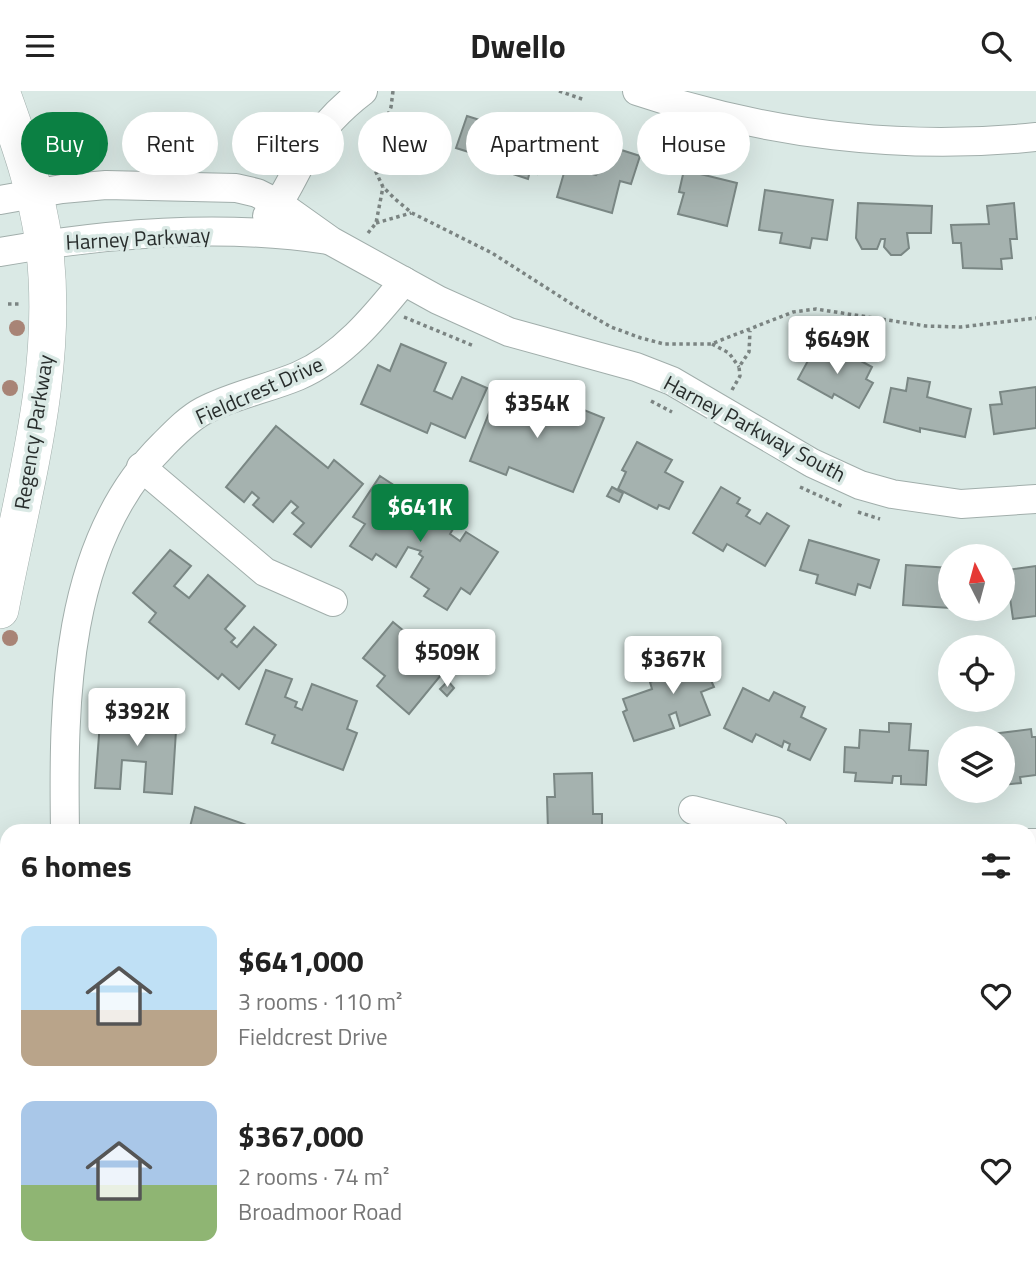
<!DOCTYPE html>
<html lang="en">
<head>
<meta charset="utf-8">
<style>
  :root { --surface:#fff; --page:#f6f6f6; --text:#222; --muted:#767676; --accent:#0b8043 }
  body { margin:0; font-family:"Titillium Web",sans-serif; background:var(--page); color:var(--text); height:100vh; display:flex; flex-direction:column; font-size:26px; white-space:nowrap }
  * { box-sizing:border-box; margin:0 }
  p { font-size:23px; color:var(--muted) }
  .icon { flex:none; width:38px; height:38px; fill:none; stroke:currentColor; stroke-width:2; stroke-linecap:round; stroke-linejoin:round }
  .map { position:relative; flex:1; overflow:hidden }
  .side { position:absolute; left:0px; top:733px; width:1036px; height:450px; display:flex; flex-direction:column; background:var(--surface); border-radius:21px 21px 0 0; box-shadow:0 7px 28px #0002 }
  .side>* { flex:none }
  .top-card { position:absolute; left:21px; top:21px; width:994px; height:63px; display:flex; gap:14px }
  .needle { width:46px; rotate:354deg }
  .controls { position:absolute; left:938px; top:453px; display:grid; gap:14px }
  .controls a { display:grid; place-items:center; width:77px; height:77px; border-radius:50%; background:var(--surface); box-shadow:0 7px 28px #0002; font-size:35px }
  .price { position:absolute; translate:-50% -60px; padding:0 16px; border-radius:7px; background:#fff; color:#222; font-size:23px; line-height:46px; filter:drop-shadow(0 2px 4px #0008) }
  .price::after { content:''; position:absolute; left:50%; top:42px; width:21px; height:16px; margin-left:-10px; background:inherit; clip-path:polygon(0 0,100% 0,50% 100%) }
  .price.on { background:var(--accent); color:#fff }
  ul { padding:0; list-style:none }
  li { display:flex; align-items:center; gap:21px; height:175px; padding:0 21px }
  li span { display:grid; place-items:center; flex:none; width:196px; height:140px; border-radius:14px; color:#555 }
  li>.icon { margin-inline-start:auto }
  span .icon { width:84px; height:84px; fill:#fffc; stroke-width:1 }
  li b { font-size:30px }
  h2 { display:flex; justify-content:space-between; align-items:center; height:84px; padding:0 21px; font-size:30px }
  .chip { padding:0 24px; border-radius:32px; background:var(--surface); box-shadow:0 7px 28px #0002; font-size:24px; line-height:63px }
  .chip.on { background:var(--accent); color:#fff }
  header { display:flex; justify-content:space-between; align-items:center; height:91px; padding:0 21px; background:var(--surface); font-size:32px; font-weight:700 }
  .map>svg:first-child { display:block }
  .building { fill:#a5b2af; stroke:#7a8784; stroke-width:2 }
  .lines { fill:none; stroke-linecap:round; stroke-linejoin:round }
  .minor-casing { stroke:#a1aeab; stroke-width:30 }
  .major-casing { stroke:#a1aeab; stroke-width:38 }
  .path { stroke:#7b8482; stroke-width:3.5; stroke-dasharray:3.5 3.5; stroke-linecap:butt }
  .minor { stroke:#fff; stroke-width:28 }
  .major { stroke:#fff; stroke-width:37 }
  .tree { fill:#a88476 }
  .labels { text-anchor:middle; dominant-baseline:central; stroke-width:7; stroke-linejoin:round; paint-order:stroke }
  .street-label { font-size:21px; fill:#282d2c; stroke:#dae9e5 }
</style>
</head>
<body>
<header><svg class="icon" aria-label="menu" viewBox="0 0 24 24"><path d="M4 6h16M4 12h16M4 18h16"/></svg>Dwello<svg class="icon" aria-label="search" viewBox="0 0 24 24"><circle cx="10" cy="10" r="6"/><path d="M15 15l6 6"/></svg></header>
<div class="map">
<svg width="1036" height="1182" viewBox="0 0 1036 1182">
  <rect width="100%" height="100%" fill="#dae9e5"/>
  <g class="building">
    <polygon points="467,25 502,36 504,31 518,35 521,28 551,37 537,83 530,80 528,88 486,74 488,67 456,57"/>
    <polygon points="612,56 640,65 631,93 620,90 612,122 557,106 566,75 596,84 603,77 606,78"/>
    <polygon points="684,79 737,92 727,135 678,123 684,102 679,101"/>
    <polygon points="765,99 833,109 827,149 812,147 810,157 780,152 782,142 759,139"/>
    <polygon points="858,112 932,115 931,142 907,142 909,157 901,164 891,164 884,156 885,148 881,148 877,158 862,158 856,147"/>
    <polygon points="1014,112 1017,148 1010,148 1012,167 1001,168 1002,178 963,177 961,152 953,152 951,134 989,133 987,115"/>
    <polygon points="401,253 446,272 434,300 452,308 462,286 487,297 465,347 431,332 427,342 361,313 378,274 390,280"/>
    <polygon points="817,253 847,269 850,264 872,276 866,288 873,292 859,317 834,303 832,307 798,288"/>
    <polygon points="908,287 930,291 927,306 971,318 965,346 920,337 920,341 884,331 891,297 906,300"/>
    <polygon points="500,294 525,304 519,318 531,323 527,332 535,335 546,308 570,317 567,325 574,328 579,317 604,327 573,401 509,376 506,384 470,370"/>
    <polygon points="1036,296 1036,337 994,343 990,314 1002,313 1000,301"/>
    <polygon points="276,335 328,377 334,369 363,393 311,456 294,443 304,432 292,422 298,416 291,410 273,431 253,414 259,407 252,401 244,411 226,396"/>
    <polygon points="637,351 672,369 665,381 683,391 669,418 659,414 657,418 618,398 626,381 622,379"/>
    <polygon points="380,385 409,404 402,415 410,420 415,413 453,438 450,443 460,450 466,441 498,461 470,503 461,497 447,519 424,505 429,498 411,486 423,466 419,463 421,460 408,456 396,476 376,463 372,469 350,455 365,433 353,426"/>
    <polygon points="612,396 623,402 619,411 607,405"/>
    <polygon points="721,396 740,407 737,412 750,419 746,425 760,433 767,422 789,435 765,475 727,453 723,460 693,442"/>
    <polygon points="809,449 879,469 870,497 858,493 855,504 816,492 818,484 800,479"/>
    <polygon points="170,459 191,475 174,495 189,507 208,484 245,515 225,538 235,547 231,551 237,556 254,536 276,554 239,598 222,583 218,588 149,531 156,522 133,502"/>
    <polygon points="906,474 950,477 950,517 903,514"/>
    <polygon points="1036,475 1036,525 1013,528 1006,479"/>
    <polygon points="393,531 415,549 422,540 455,567 409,623 377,595 385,585 363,567"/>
    <polygon points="706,551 718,582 709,585 714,596 701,601 710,624 680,635 676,621 669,624 674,637 634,650 623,621 627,619 623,608 652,598 650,591 669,584 672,591 679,588 672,569 686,563 685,559"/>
    <polygon points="266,579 292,588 285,606 297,611 295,616 302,619 312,593 357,610 347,638 357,642 343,679 272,652 275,644 246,633"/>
    <polygon points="448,590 454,597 447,605 440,598"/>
    <polygon points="743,597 769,610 774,601 805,616 801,626 826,638 810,669 788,659 790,653 784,650 782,656 756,643 752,651 724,637"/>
    <polygon points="101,618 177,624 172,703 144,701 146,671 122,669 120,698 95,697"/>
    <polygon points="889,632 911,633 909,659 928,660 926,694 901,693 901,685 893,685 892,692 855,690 856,682 844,681 845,656 859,657 860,639 889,641"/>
    <polygon points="1031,638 1032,646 1036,646 1036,684 1020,686 1021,692 1003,694 1003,648 992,648 992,643"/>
    <polygon points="592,682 593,723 602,723 602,740 548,740 547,706 555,706 554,683"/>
    <polygon points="195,716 264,740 189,740"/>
    <polygon points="1036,808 1036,842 1029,842 1029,809"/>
    <polygon points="282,1176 363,1176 365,1182 284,1182"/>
    <polygon points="454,1176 510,1176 524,1180 443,1182 444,1177 454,1179"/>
    <polygon points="672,1176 714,1176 715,1182 635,1182"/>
    <polygon points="800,1176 854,1176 855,1182 800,1182"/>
    <polygon points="937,1176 1011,1176 1011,1182 966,1182 966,1178 938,1180"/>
  </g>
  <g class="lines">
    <g class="minor-casing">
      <g id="minor">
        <path d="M637,0C765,43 901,60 1036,46"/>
        <polyline points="0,109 62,98 106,94 236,97 257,102 279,113 331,150 438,209 509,241 636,276 672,290 812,372 860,394 892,403 961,413 1036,408"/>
        <path d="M267,125C285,107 294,83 307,60C321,38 342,16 363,0"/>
        <path d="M0,161C107,142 220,132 328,149"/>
        <polyline points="141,376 265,481 333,511"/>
        <polyline points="693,719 774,740"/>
        <path d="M65,740C63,610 64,452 163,354C175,342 188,328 203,320C233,304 267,298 298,285C342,266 374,227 404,190"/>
        <polyline points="1029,752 1036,752"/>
        <polyline points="164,1176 167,1182"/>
        <polyline points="589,1176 589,1182"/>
        <polyline points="896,1176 896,1182"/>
      </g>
    </g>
    <g class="major-casing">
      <g id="major">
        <path d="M0,519C23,397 60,278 44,153C37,100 19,50 1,0"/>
        <polyline points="0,950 7,980"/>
        <polyline points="0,1141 7,1159"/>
        <polyline points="71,1176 74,1182"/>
      </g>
    </g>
    <g class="path">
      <polyline points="393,0 391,16 373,63 375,79 383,96 395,108 412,122 492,162 578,217 611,236 641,247 664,253 711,253 793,221 816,218 926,235 961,236 1036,227"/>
      <polyline points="559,0 585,9"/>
      <polyline points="253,74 267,68 278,58"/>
      <polyline points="376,132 411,122"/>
      <polyline points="368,142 376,132 383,96"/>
      <polyline points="8,213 20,213"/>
      <polyline points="404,226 474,255"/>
      <polyline points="712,253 729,262 739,276"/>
      <polyline points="732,299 740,285 739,276 749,261 750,240"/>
      <polyline points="651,310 672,321"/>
      <polyline points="800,396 844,416"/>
      <polyline points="858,421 880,428"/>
    </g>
    <use href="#minor" class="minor"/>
    <use href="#major" class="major"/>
  </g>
  <g class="tree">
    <circle cx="17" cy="237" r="8"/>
    <circle cx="10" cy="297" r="8"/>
    <circle cx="10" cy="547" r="8"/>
  </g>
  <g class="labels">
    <g class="street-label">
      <text transform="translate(138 147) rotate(-3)">Harney Parkway</text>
      <text transform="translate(259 299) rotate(-24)">Fieldcrest Drive</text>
      <text transform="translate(755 337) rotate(28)">Harney Parkway South</text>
      <text transform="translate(33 341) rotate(-81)">Regency Parkway</text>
    </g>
  </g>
</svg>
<div class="controls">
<a><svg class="needle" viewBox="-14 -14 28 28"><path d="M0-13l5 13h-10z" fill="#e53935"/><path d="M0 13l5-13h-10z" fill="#767676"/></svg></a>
<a><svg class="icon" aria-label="locate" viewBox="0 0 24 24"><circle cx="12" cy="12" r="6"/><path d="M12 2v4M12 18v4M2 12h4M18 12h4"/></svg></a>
<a><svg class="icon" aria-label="layers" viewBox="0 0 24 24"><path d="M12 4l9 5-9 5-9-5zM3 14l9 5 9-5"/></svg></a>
</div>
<b class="price" style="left:837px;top:285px">$649K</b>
<b class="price" style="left:537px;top:349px">$354K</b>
<b class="price on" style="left:420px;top:453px">$641K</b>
<b class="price" style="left:447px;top:598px">$509K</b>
<b class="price" style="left:673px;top:605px">$367K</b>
<b class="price" style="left:137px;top:657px">$392K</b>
<div class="top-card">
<a class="chip on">Buy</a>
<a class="chip">Rent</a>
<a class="chip">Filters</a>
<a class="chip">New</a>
<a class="chip">Apartment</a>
<a class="chip">House</a>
</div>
<section class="side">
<h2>6 homes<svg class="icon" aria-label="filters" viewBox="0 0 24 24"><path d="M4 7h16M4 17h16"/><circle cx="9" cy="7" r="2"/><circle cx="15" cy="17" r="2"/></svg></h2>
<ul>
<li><span style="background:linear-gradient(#bfe0f5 60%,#b9a48a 0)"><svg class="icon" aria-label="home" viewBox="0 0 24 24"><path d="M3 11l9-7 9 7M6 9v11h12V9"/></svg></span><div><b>$641,000</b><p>3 rooms · 110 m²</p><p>Fieldcrest Drive</p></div><svg class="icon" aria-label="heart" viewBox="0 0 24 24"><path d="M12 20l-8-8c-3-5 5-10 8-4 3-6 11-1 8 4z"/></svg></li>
<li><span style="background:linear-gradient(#a9c7e8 60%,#8fb573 0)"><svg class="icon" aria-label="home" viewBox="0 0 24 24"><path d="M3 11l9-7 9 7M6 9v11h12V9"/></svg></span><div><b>$367,000</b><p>2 rooms · 74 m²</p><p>Broadmoor Road</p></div><svg class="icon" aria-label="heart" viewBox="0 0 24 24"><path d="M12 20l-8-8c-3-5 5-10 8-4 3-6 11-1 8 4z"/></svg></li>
</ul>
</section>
</div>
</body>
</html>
